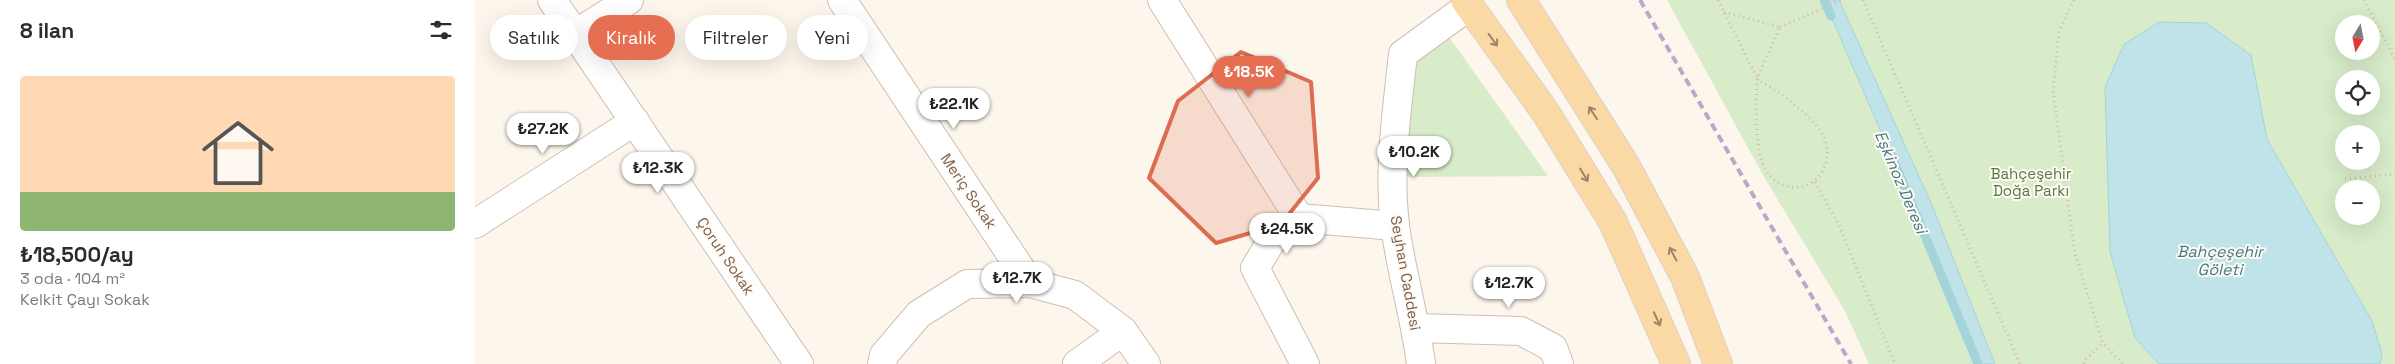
<!DOCTYPE html>
<html lang="tr">
<head>
<meta charset="utf-8">
<style>
  :root { --surface:#fff; --page:#f2f2f3; --text:#2b2b33; --muted:#7c7c81; --line:#e1e1e2; --accent:#e76f51 }
  body { margin:0; font-family:"Space Grotesk",sans-serif; background:var(--page); color:var(--text); height:100vh; display:flex; flex-direction:column; font-size:19px; white-space:nowrap }
  * { box-sizing:border-box; margin:0 }
  p { font-size:16px; color:var(--muted) }
  .icon { flex:none; width:28px; height:28px; fill:none; stroke:currentColor; stroke-width:2; stroke-linecap:round; stroke-linejoin:round }
  .map { position:relative; flex:1; overflow:hidden }
  .drawer { display:flex; flex-direction:column; background:var(--surface); width:475px }
  .drawer>* { flex:none }
  .guide { position:absolute; left:15px; top:15px; width:475px; height:45px; display:flex; gap:10px }
  .needle { width:32px; rotate:190deg }
  .fabs { position:absolute; left:1860px; top:15px; display:grid; gap:10px }
  .fabs a { display:grid; place-items:center; width:45px; height:45px; border-radius:50%; background:var(--surface); box-shadow:0 5px 20px #0002; font-size:25px }
  .price { position:absolute; translate:-50% -42px; padding:0 11px; border-radius:18px; background:#fff; color:#222; font-size:16px; line-height:32px; filter:drop-shadow(0 1px 2px #0008) }
  .price::after { content:''; position:absolute; left:50%; top:30px; width:15px; height:11px; margin-left:-8px; background:inherit; clip-path:polygon(0 0,100% 0,50% 100%) }
  .price.active { background:var(--accent); color:#fff }
  ul { padding:0; list-style:none }
  li { display:grid; align-content:center; gap:10px; height:265px; padding:0 20px }
  li+li { border-top:1px solid var(--line) }
  li span { display:grid; place-items:center; height:155px; border-radius:5px; color:#555 }
  li>.icon { margin-inline-start:auto }
  span .icon { width:90px; height:90px; fill:#fffc; stroke-width:1 }
  li b { font-size:21px }
  h2 { display:flex; justify-content:space-between; align-items:center; height:60px; padding:0 20px; font-size:21px }
  .tag { padding:0 18px; border-radius:22px; background:var(--surface); box-shadow:0 5px 20px #0002; font-size:18px; line-height:45px }
  .tag.active { background:var(--accent); color:#fff }
  main { display:flex; flex:1; min-height:0 }
  .map>svg:first-child { display:block }
  .green { fill:#d8ecc9; fill-rule:evenodd }
  .water { fill:#bfe3e8; stroke:#a5d3da }
  .lines { fill:none; stroke-linecap:round; stroke-linejoin:round }
  .stream { stroke:#a5d3da; stroke-width:9 }
  .minor-casing { stroke:#d1beb0; stroke-width:30 }
  .major-casing { stroke:#dad1cd; stroke-width:30 }
  .path { stroke:#d9b8a5; stroke-width:3; stroke-dasharray:1 4; stroke-linecap:butt }
  .minor { stroke:#fff; stroke-width:28 }
  .major { stroke:#fbd9a5; stroke-width:28 }
  .rail { stroke:#b9a8c9; stroke-width:4; stroke-dasharray:8 5; stroke-linecap:butt }
  .oneway { stroke:#a18267 }
  .marked { fill:#dc6d51; fill-opacity:0.2; stroke:#dc6d51; stroke-width:4; stroke-linejoin:round }
  .labels { text-anchor:middle; dominant-baseline:central; stroke-width:4; stroke-linejoin:round; paint-order:stroke }
  .park-label { font-size:15px; fill:#537a41; stroke:#fffaf3 }
  .street-label { font-size:15px; fill:#7a5c4d; stroke:#fffaf3 }
  .water-label { font-size:16px; font-style:italic; fill:#437c86; stroke:#fffaf3 }
</style>
</head>
<body>
<main>
<section class="drawer">
<h2>8 ilan<svg class="icon" aria-label="filters" viewBox="0 0 24 24"><path d="M4 7h16M4 17h16"/><circle cx="9" cy="7" r="2"/><circle cx="15" cy="17" r="2"/></svg></h2>
<ul>
<li><span style="background:linear-gradient(#ffd9b3 75%,#8fb573 0)"><svg class="icon" aria-label="home" viewBox="0 0 24 24"><path d="M3 11l9-7 9 7M6 9v11h12V9"/></svg></span><div><b>₺18,500/ay</b><p>3 oda · 104 m²</p><p>Kelkit Çayı Sokak</p></div></li>
</ul>
</section>
<div class="map">
<svg width="1920" height="364" viewBox="0 0 1920 364">
  <rect width="100%" height="100%" fill="#fdf6ec"/>
  <g class="green">
    <path d="M1192,0H1920V364H1394L1370,311L1289,177ZM1869,24H1896V51H1869ZM1869,79H1896V106H1869ZM1869,134H1896V161H1869ZM1869,189H1896V216H1869Z"/>
    <polygon points="969,30 1073,176 929,177 934,58"/>
  </g>
  <g class="water">
    <polygon points="1349,0 1364,0 1457,205 1520,364 1506,364 1504,359"/>
    <polygon points="1684,22 1731,23 1776,55 1792,139 1897,321 1907,354 1905,364 1684,364 1660,338 1635,252 1630,87 1649,44"/>
  </g>
  <g class="lines">
    <g class="stream">
      <polyline points="1349,0 1356,16"/>
      <polyline points="1416,154 1503,364"/>
    </g>
    <g class="minor-casing">
      <g id="minor">
        <polyline points="77,0 324,364"/>
        <polyline points="367,0 555,283"/>
        <polyline points="687,0 824,218"/>
        <polyline points="100,34 154,0"/>
        <polyline points="0,224 160,121"/>
        <polyline points="941,328 1046,331 1078,348 1084,364"/>
        <polyline points="407,364 409,355 444,314 492,284 555,283 600,295 648,331 671,364"/>
        <polyline points="602,364 648,331"/>
        <polyline points="830,364 780,268 797,240 824,218 920,226"/>
        <path d="M946,364C940,317 926,272 920,225C913,168 922,111 928,54L994,6"/>
      </g>
    </g>
    <g class="major-casing">
      <g id="major">
        <polyline points="990,0 1071,113 1138,222 1201,364"/>
        <polyline points="1046,0 1151,166 1210,277 1243,364"/>
      </g>
    </g>
    <g class="path">
      <polyline points="1243,0 1282,78"/>
      <polyline points="1388,0 1545,364"/>
      <polyline points="1599,0 1584,31 1578,90 1600,254 1628,343 1648,364"/>
      <polyline points="1889,0 1920,59"/>
      <polyline points="1249,12 1305,27 1282,79"/>
      <polyline points="1305,27 1367,0"/>
      <path d="M1282,79C1302,91 1345,119 1351,143C1361,188 1304,206 1287,162C1280,143 1281,100 1282,79Z"/>
      <polyline points="1870,179 1920,174"/>
      <polyline points="1340,182 1365,227 1420,364"/>
      <polyline points="1609,364 1611,359 1628,343"/>
    </g>
    <use href="#minor" class="minor"/>
    <use href="#major" class="major"/>
    <polyline class="rail" points="1165,0 1376,364"/>
  </g>
  <defs><path id="oneway-shaft" d="M-6 0H5M1.5-3L5.5 0L1.5 3" fill="none" stroke-width="1.6" stroke-linecap="round" stroke-linejoin="round" transform="scale(1.25)"/></defs>
  <g class="oneway">
    <use href="#oneway-shaft" transform="translate(1018 40) rotate(54)"/>
    <use href="#oneway-shaft" transform="translate(1118 113) rotate(-123)"/>
    <use href="#oneway-shaft" transform="translate(1109 175) rotate(59)"/>
    <use href="#oneway-shaft" transform="translate(1198 254) rotate(-118)"/>
    <use href="#oneway-shaft" transform="translate(1182 319) rotate(65)"/>
  </g>
  <path class="marked" d="M766,52L836,82L843,178L806,224L741,243L674,178L703,101Z"/>
  <g class="labels">
    <g class="park-label">
      <text x="1556" y="173">Bahçeşehir<tspan x="1556" dy="17">Doğa Parkı</tspan></text>
    </g>
    <g class="street-label">
      <text transform="translate(494 191) rotate(56)">Meriç Sokak</text>
      <text transform="translate(251 256) rotate(56)">Çoruh Sokak</text>
      <text transform="translate(931 273) rotate(80)">Seyhan Caddesi</text>
    </g>
    <g class="water-label">
      <text transform="translate(1426 182) rotate(67)">Eşkinoz Deresi</text>
      <text x="1745" y="251">Bahçeşehir<tspan x="1745" dy="18">Göleti</tspan></text>
    </g>
  </g>
</svg>
<div class="fabs">
<a><svg class="needle" viewBox="-14 -14 28 28"><path d="M0-13l5 13h-10z" fill="#e53935"/><path d="M0 13l5-13h-10z" fill="#7c7c81"/></svg></a>
<a><svg class="icon" aria-label="locate" viewBox="0 0 24 24"><circle cx="12" cy="12" r="6"/><path d="M12 2v4M12 18v4M2 12h4M18 12h4"/></svg></a>
<a>+</a>
<a>−</a>
</div>
<b class="price active" style="left:774px;top:98px">₺18.5K</b>
<b class="price" style="left:479px;top:130px">₺22.1K</b>
<b class="price" style="left:68px;top:155px">₺27.2K</b>
<b class="price" style="left:939px;top:178px">₺10.2K</b>
<b class="price" style="left:183px;top:194px">₺12.3K</b>
<b class="price" style="left:812px;top:255px">₺24.5K</b>
<b class="price" style="left:542px;top:304px">₺12.7K</b>
<b class="price" style="left:1034px;top:309px">₺12.7K</b>
<div class="guide">
<a class="tag">Satılık</a>
<a class="tag active">Kiralık</a>
<a class="tag">Filtreler</a>
<a class="tag">Yeni</a>
</div>
</div>
</main>
</body>
</html>
